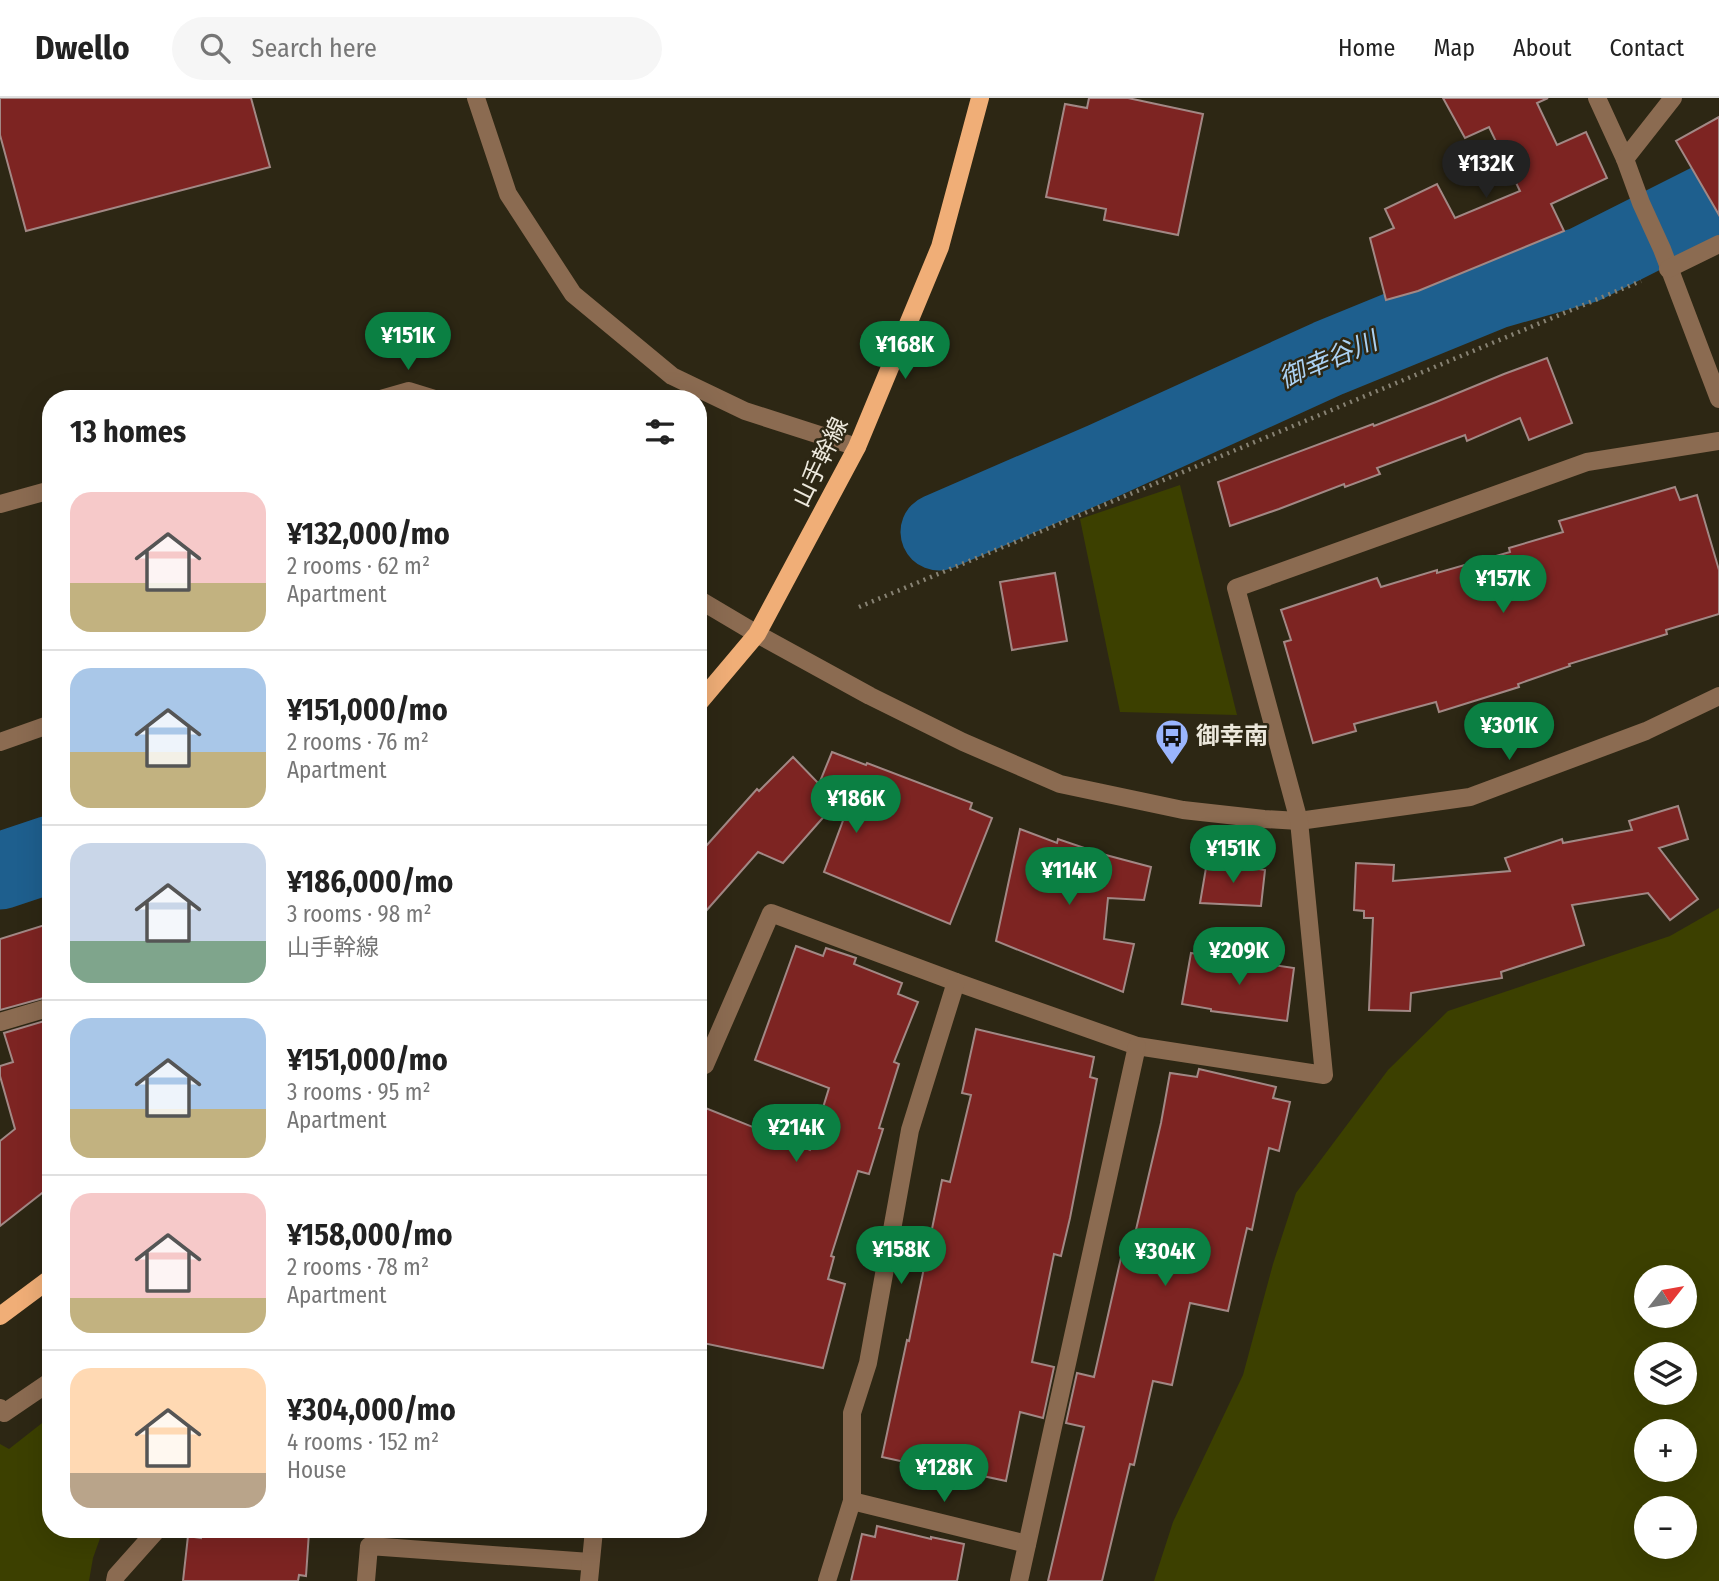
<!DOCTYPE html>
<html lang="en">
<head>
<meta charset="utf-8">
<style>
  :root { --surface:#fff; --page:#f6f6f6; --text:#222; --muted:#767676; --line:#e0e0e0; --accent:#0b8043 }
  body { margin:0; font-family:"Fira Sans Condensed","Noto Sans JP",sans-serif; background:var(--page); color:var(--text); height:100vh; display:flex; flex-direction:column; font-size:26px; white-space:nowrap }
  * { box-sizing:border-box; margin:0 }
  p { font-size:23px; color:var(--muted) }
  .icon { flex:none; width:38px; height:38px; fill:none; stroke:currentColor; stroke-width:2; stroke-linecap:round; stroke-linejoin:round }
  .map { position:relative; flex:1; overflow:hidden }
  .details { position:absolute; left:42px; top:292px; width:665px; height:1148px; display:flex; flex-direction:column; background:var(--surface); border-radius:28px; box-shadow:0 7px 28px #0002 }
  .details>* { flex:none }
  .needle { width:46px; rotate:59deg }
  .tools { position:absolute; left:1634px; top:1167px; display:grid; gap:14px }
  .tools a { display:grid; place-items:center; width:63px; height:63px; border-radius:50%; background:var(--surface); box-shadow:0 7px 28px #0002; font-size:35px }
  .price { position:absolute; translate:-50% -60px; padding:0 16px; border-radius:24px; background:var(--accent); color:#fff; font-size:23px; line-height:46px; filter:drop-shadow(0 2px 4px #0008) }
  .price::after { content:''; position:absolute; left:50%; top:42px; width:21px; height:16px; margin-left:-10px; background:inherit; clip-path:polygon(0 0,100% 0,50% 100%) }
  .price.active { background:#222; color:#fff }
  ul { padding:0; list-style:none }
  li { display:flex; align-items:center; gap:21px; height:175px; padding:0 28px }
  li+li { border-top:2px solid var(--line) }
  li span { display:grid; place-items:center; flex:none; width:196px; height:140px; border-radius:21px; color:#555 }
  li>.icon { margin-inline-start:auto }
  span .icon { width:84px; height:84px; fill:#fffc; stroke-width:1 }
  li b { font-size:30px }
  h2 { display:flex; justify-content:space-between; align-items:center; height:84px; padding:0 28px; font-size:30px }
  header { display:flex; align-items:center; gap:42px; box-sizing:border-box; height:98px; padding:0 35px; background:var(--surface); border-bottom:2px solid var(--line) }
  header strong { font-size:33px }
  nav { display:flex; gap:38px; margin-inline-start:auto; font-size:24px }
  .search { width:490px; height:63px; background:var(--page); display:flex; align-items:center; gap:18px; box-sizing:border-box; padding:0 24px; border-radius:38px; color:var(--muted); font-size:26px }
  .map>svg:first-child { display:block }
  .green { fill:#3c4000; fill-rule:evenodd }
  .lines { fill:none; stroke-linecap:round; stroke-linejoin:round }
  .river { stroke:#1e5f8e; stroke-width:77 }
  .building { fill:#7d2422; stroke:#a28885; stroke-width:2 }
  .path { stroke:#878273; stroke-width:4.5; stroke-dasharray:2 5; stroke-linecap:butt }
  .minor { stroke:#8b6b51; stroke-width:18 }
  .major { stroke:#f0ae77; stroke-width:18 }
  .labels { text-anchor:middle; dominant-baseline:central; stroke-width:5; stroke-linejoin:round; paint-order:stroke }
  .street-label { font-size:24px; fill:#ece8dc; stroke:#2d2714 }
  .poi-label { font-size:24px; font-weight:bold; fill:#ece8dc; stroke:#2d2714; text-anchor:start }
  .water-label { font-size:26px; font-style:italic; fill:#abd1f2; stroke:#2d2714 }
</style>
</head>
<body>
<header>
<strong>Dwello</strong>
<div class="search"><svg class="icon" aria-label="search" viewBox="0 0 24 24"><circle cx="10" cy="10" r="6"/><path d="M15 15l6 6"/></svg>Search here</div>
<nav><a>Home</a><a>Map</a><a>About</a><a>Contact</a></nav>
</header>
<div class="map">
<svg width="1719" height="1483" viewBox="0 0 1719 1483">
  <rect width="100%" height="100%" fill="#2d2714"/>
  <g class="green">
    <polygon points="1180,387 1237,617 1120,614 1080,421"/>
    <path d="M1719,810V1483H1154L1173,1424L1243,1277L1273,1166L1296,1095L1388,972L1448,913L1670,838ZM1647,1180H1685V1218H1647ZM1685,1256V1295H1647V1256ZM1647,1334H1685V1372H1647ZM1647,1410H1685V1449H1647Z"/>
    <polygon points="51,1318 51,1432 103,1432 93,1460 89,1483 0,1483 0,1346 9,1351"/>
  </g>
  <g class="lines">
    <g class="river">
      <polyline points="939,434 1103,363 1329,260 1493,193 1584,167 1719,99"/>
      <polyline points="0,773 51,756"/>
    </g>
  </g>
  <g class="building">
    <polygon points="0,0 251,0 270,69 26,133 0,37"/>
    <polygon points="1089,0 1128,0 1203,16 1178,137 1104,122 1106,111 1046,99 1065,6 1087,10"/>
    <polygon points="1443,0 1548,0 1537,5 1557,47 1586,34 1607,80 1551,106 1564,133 1418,193 1386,202 1370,140 1394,130 1385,111 1437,86 1455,120 1520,93 1489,29 1465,40"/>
    <polygon points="1719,19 1719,117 1676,43"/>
    <polygon points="1547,260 1572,325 1529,342 1520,320 1467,343 1465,337 1377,370 1380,376 1345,389 1344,386 1279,411 1230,428 1218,384 1373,326 1374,328 1436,304 1504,276"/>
    <polygon points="1675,389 1680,402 1697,397 1719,472 1719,516 1666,532 1667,536 1569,566 1570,568 1518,586 1519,589 1439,614 1436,604 1354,626 1356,633 1313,645 1284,544 1291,542 1281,512 1377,480 1381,489 1437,472 1437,475 1510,454 1509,450 1563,434 1559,423"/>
    <polygon points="1055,475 1067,543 1012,552 1000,484"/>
    <polygon points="832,654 866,667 867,665 972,705 970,711 992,720 950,826 824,774 851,701 850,700 850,689 783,765 758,754 698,822 698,757 757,691 759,693 793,659 819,686"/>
    <polygon points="1678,708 1688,741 1659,750 1698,801 1670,822 1648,795 1572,807 1584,847 1501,874 1502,880 1411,895 1410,913 1369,912 1373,820 1364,820 1364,813 1354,812 1356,765 1394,767 1393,783 1510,773 1505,760 1562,741 1563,745 1632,732 1629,723"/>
    <polygon points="1020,731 1057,745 1058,741 1102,756 1151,769 1144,802 1108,800 1104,841 1134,846 1123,894 996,843"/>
    <polygon points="1207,764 1265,772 1261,808 1200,805"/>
    <polygon points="51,825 51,898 0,912 0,841"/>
    <polygon points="796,848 823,858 826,850 856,860 854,866 902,885 898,896 918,904 894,964 899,966 879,1030 883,1031 869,1076 858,1073 831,1158 834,1159 828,1181 845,1186 823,1270 698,1244 698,1007 810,1052 829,990 755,962"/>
    <polygon points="1191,855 1294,870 1287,923 1211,913 1211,911 1182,906"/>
    <polygon points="51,921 51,1088 0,1128 0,1043 15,1031 0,978 0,968 13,964 4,935"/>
    <polygon points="976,931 1094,959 1090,979 1097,981 1070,1120 1061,1158 1054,1156 1032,1264 1054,1269 1043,1320 1020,1314 1006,1383 932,1367 932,1370 882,1359 907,1242 909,1243 942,1082 950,1084 971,997 962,995"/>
    <polygon points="1199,971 1276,989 1273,1000 1290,1004 1279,1053 1269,1050 1252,1132 1247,1130 1228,1213 1190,1205 1172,1287 1153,1283 1134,1367 1130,1366 1102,1483 1048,1483 1084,1329 1066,1325 1077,1275 1094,1279 1123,1151 1131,1153 1161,1025 1170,975 1197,979"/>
    <polygon points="877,1428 931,1441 931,1439 964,1446 957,1483 851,1483 862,1436 875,1439"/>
    <polygon points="202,1432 273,1432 309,1434 306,1478 299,1477 298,1483 183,1483 188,1438 201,1440"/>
  </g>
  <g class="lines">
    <polyline class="path" points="859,509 1641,183"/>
    <g class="minor">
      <polyline points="476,0 508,96 573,196 672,278 745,313 857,349"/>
      <polyline points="1597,0 1625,61"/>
      <polyline points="1673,0 1625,61 1641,105 1662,151 1719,301"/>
      <polyline points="1668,171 1719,146"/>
      <polyline points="381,301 409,293 435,301"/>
      <polyline points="0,406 51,392"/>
      <polyline points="698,501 757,536 870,598 963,644 1060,686 1183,712 1264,721 1299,723 1470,699 1646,633 1719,598"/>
      <polyline points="0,644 51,626"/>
      <polyline points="0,924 51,909"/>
      <polyline points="698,963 705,967 771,815 956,884 1137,948 1324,977 1299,723 1236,490 1587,364 1719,343"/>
      <polyline points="0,1310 4,1315 51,1283"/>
      <polyline points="852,1403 1027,1446"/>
      <polyline points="115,1483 116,1478 157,1432"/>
      <polyline points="366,1483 369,1448 590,1464"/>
      <polyline points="589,1483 594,1432"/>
      <polyline points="827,1483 852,1403 852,1315 868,1265 910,1032 956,884"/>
      <polyline points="1019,1483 1137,948"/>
    </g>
    <g class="major">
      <polyline points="698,606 757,536 857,349 940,149 980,0"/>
      <polyline points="0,1218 51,1180"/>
    </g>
  </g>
  <defs>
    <g id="bus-pin" transform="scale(1.75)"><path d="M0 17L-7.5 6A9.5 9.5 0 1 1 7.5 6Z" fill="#9ab5fd" stroke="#2d2714"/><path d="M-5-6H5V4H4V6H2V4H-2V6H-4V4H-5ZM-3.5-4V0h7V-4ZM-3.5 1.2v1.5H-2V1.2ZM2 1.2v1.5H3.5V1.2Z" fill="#111"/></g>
  </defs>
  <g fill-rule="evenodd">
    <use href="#bus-pin" x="1172" y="638"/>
  </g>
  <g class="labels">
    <g class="street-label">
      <text transform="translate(820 364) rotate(-64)">山手幹線</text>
    </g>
    <g class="poi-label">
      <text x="1196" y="638">御幸南</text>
    </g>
    <g class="water-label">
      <text transform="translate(1328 262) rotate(-23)">御幸谷川</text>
    </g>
  </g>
</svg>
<div class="tools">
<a><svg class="needle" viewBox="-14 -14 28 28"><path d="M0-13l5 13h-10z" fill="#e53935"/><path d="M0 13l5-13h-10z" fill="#767676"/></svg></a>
<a><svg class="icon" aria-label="layers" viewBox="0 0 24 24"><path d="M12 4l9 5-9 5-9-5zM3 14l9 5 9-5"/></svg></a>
<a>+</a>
<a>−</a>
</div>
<b class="price active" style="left:1486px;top:102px">¥132K</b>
<b class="price" style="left:408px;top:274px">¥151K</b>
<b class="price" style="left:905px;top:283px">¥168K</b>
<b class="price" style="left:1503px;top:517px">¥157K</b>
<b class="price" style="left:1509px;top:664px">¥301K</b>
<b class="price" style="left:856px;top:737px">¥186K</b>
<b class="price" style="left:1233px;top:787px">¥151K</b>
<b class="price" style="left:1069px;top:809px">¥114K</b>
<b class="price" style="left:1239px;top:889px">¥209K</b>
<b class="price" style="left:796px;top:1066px">¥214K</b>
<b class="price" style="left:901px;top:1188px">¥158K</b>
<b class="price" style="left:1165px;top:1190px">¥304K</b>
<b class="price" style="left:944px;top:1406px">¥128K</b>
<section class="details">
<h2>13 homes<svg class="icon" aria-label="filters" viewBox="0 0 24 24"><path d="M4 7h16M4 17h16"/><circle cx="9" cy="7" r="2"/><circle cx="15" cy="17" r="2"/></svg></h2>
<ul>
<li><span style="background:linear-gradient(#f6c9c9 65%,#c2b280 0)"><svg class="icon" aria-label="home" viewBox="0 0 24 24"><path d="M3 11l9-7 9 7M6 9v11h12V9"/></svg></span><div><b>¥132,000/mo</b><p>2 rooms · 62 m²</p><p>Apartment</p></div></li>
<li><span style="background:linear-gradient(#a9c7e8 60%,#c2b280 0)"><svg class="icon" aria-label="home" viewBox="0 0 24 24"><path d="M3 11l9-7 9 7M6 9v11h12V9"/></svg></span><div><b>¥151,000/mo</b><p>2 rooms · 76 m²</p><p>Apartment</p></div></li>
<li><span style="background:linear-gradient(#c9d6e8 70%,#7fa58c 0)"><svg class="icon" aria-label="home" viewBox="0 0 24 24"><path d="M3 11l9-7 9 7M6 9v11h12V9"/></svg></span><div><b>¥186,000/mo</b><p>3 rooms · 98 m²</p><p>山手幹線</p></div></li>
<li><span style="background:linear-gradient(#a9c7e8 65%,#c2b280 0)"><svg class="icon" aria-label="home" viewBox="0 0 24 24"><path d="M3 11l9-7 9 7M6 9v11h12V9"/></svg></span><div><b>¥151,000/mo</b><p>3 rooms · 95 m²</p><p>Apartment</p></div></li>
<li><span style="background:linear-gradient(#f6c9c9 75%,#c2b280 0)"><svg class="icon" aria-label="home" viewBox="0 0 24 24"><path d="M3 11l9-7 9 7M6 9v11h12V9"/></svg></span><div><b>¥158,000/mo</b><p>2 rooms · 78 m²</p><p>Apartment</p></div></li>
<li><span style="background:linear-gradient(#ffd9b3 75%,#b9a48a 0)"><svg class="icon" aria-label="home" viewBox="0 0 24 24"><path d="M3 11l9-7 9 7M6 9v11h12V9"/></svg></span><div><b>¥304,000/mo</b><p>4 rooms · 152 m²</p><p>House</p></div></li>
</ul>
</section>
</div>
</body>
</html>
